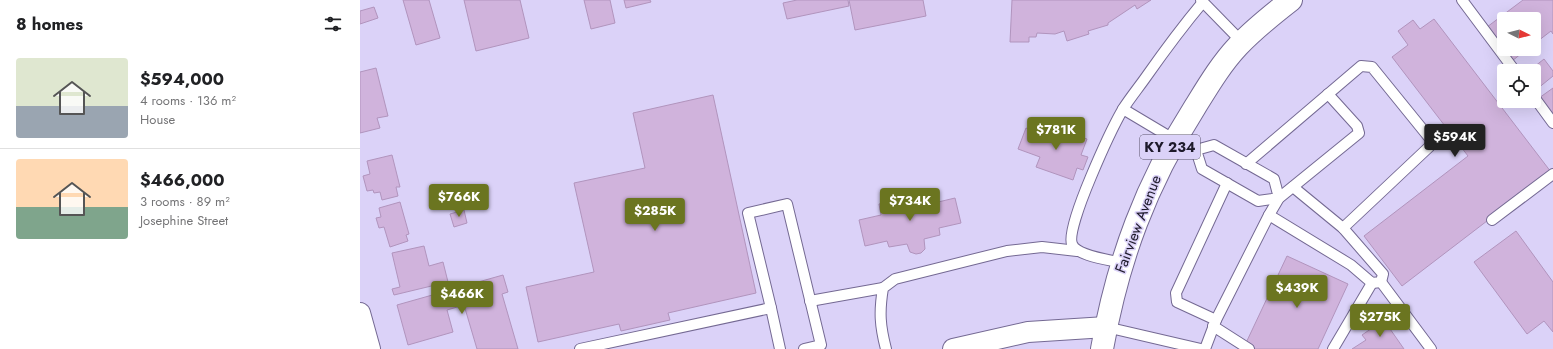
<!DOCTYPE html>
<html lang="en">
<head>
<meta charset="utf-8">
<style>
  :root { --surface:#fff; --page:#f6f6f6; --text:#202124; --muted:#757577; --line:#e0e0e0; --accent:#6b7520 }
  body { margin:0; font-family:Jost,sans-serif; background:var(--page); color:var(--text); height:100vh; display:flex; flex-direction:column; font-size:15px; white-space:nowrap }
  * { box-sizing:border-box; margin:0 }
  p { font-size:13px; color:var(--muted) }
  .icon { flex:none; width:22px; height:22px; fill:none; stroke:currentColor; stroke-width:2; stroke-linecap:round; stroke-linejoin:round }
  .map { position:relative; flex:1; overflow:hidden }
  .drawer { display:flex; flex-direction:column; background:var(--surface); width:360px }
  .drawer>* { flex:none }
  .needle { width:26px; rotate:96deg }
  .fabs { position:absolute; left:1137px; top:12px; display:grid; gap:8px }
  .fabs a { display:grid; place-items:center; width:44px; height:44px; border-radius:4px; background:var(--surface); box-shadow:0 4px 16px #0002; font-size:20px }
  .price { position:absolute; translate:-50% -34px; padding:0 9px; border-radius:4px; background:var(--accent); color:#fff; font-size:13px; line-height:26px; filter:drop-shadow(0 1px 2px #0008) }
  .price::after { content:''; position:absolute; left:50%; top:24px; width:12px; height:9px; margin-left:-6px; background:inherit; clip-path:polygon(0 0,100% 0,50% 100%) }
  .price.selected { background:#222; color:#fff }
  ul { padding:0; list-style:none }
  li { display:flex; align-items:center; gap:12px; height:100px; padding:0 16px }
  li+li { border-top:1px solid var(--line) }
  li span { display:grid; place-items:center; flex:none; width:112px; height:80px; border-radius:4px; color:#555 }
  li>.icon { margin-inline-start:auto }
  span .icon { width:48px; height:48px; fill:#fffc; stroke-width:1 }
  li b { font-size:17px }
  h2 { display:flex; justify-content:space-between; align-items:center; height:48px; padding:0 16px; font-size:17px }
  main { display:flex; flex:1; min-height:0 }
  .map>svg:first-child { display:block }
  .building { fill:#d0b3dc; stroke:#b194bd }
  .lines { fill:none; stroke-linecap:round; stroke-linejoin:round }
  .lane-casing { stroke:#746993; stroke-width:12 }
  .street-casing { stroke:#746993; stroke-width:22 }
  .primary-casing { stroke:#746993; stroke-width:24 }
  .lane { stroke:#fff; stroke-width:10 }
  .street { stroke:#fff; stroke-width:20 }
  .primary { stroke:#fff; stroke-width:22 }
  .labels { text-anchor:middle; dominant-baseline:central; stroke-width:3; stroke-linejoin:round; paint-order:stroke }
  .shield { fill:#dbd2f8; stroke:#575168; stroke-width:1 }
  .shield-label { font-size:14px; font-weight:bold; fill:#1e1a2b }
  .street-label { font-size:15px; fill:#1e1a2b; stroke:#dbd2f8 }
</style>
</head>
<body>
<main>
<section class="drawer">
<h2>8 homes<svg class="icon" aria-label="filters" viewBox="0 0 24 24"><path d="M4 7h16M4 17h16"/><circle cx="9" cy="7" r="2"/><circle cx="15" cy="17" r="2"/></svg></h2>
<ul>
<li><span style="background:linear-gradient(#dfe7d0 60%,#9aa5b1 0)"><svg class="icon" aria-label="home" viewBox="0 0 24 24"><path d="M3 11l9-7 9 7M6 9v11h12V9"/></svg></span><div><b>$594,000</b><p>4 rooms · 136 m²</p><p>House</p></div></li>
<li><span style="background:linear-gradient(#ffd9b3 60%,#7fa58c 0)"><svg class="icon" aria-label="home" viewBox="0 0 24 24"><path d="M3 11l9-7 9 7M6 9v11h12V9"/></svg></span><div><b>$466,000</b><p>3 rooms · 89 m²</p><p>Josephine Street</p></div></li>
</ul>
</section>
<div class="map">
<svg width="1193" height="349" viewBox="0 0 1193 349">
  <rect width="100%" height="100%" fill="#dbd2f8"/>
  <g class="building">
    <polygon points="43,0 69,0 80,38 56,45"/>
    <polygon points="104,0 160,0 169,38 116,51"/>
    <polygon points="224,0 250,0 255,23 231,29"/>
    <polygon points="264,0 290,0 291,2 266,8"/>
    <polygon points="437,0 488,0 489,6 427,19 423,3"/>
    <polygon points="489,0 563,0 566,16 495,30"/>
    <polygon points="652,0 791,0 777,9 775,5 748,23 748,25 728,31 729,34 707,41 704,31 695,34 677,33 676,37 669,37 669,42 650,42"/>
    <polygon points="1163,0 1193,0 1193,34 1191,31 1174,44 1174,19 1144,19 1144,49 1167,49 1152,61 1127,27"/>
    <polygon points="14,7 18,18 0,24 0,11"/>
    <polygon points="1074,19 1191,172 1042,286 1004,236 1108,156 1032,57 1048,45 1038,31 1053,20 1060,29"/>
    <polygon points="1184,59 1193,71 1193,76 1177,89 1174,85 1174,71 1169,71"/>
    <polygon points="16,68 28,116 17,118 20,128 0,133 0,72"/>
    <polygon points="1193,88 1193,117 1179,98"/>
    <polygon points="353,95 396,293 308,313 310,320 261,331 259,324 178,342 166,287 234,272 214,183 285,168 273,113"/>
    <polygon points="692,127 727,139 721,155 728,157 723,170 717,168 713,180 676,167 680,157 658,149 666,128 688,136"/>
    <polygon points="32,155 40,187 36,187 38,196 22,200 20,192 14,193 13,190 7,191 3,176 10,174 7,161"/>
    <polygon points="572,192 574,203 595,198 601,223 579,228 580,235 564,239 565,249 561,253 556,254 550,252 547,244 529,247 527,241 505,246 499,220 521,215 519,204"/>
    <polygon points="40,202 49,234 46,235 48,241 30,247 24,227 19,228 16,218 21,217 19,208"/>
    <polygon points="104,210 107,223 94,227 90,214"/>
    <polygon points="1156,231 1193,282 1193,332 1184,321 1167,334 1114,262"/>
    <polygon points="64,246 69,266 83,262 88,282 34,295 32,289 40,287 32,253"/>
    <polygon points="927,256 988,284 958,349 893,349 885,345"/>
    <polygon points="143,275 148,292 142,294 158,349 117,349 104,305 87,310 93,332 48,345 37,305"/>
    <polygon points="1021,316 1044,349 992,349 1006,340 1002,335 1015,326 1012,322"/>
  </g>
  <g class="lines">
    <g class="lane-casing">
      <g id="lane">
        <polyline points="841,0 882,42"/>
        <polyline points="1102,0 1155,71"/>
        <polyline points="1174,97 1193,123"/>
        <polyline points="763,109 815,140 836,150 842,169 898,201 919,198 914,179 854,145 836,150"/>
        <polyline points="886,164 1001,66 1012,67 1072,141 1069,147 983,228"/>
        <polyline points="909,215 991,265 1012,283 1021,282 1023,274 983,228 933,187"/>
        <polyline points="1132,220 1193,174"/>
        <path d="M762,263C751,260 716,256 712,244C705,227 752,128 763,109C770,98 779,87 786,77C805,50 822,27 843,2"/>
        <polyline points="1021,282 1071,349"/>
        <polyline points="450,301 523,288"/>
        <polyline points="411,308 388,213 427,204 461,345 444,349"/>
        <polyline points="856,320 817,302 816,293 867,183"/>
        <polyline points="853,326 889,349"/>
        <polyline points="746,327 841,349"/>
        <polyline points="220,349 411,308 420,349"/>
        <path d="M526,349C520,326 519,312 523,288L535,279L647,251L682,247L717,251"/>
        <polyline points="845,349 856,320 909,215 919,198 999,133 997,126 968,94"/>
        <polyline points="973,349 1012,283"/>
      </g>
    </g>
    <g class="street-casing">
      <g id="street">
        <polyline points="0,313 10,349"/>
        <polyline points="593,349 668,332 746,327"/>
      </g>
    </g>
    <g class="primary-casing">
      <path id="primary" d="M742,349C758,259 786,184 835,107C848,86 861,64 878,46C894,29 913,14 931,0"/>
    </g>
    <use href="#lane" class="lane"/>
    <use href="#street" class="street"/>
    <use href="#primary" class="primary"/>
  </g>
  <g class="labels">
    <rect class="shield" x="780" y="135" width="60" height="24" rx="3"/>
    <g class="shield-label">
      <text x="810" y="147">KY 234</text>
    </g>
    <g class="street-label">
      <text transform="translate(778 224) rotate(-69)">Fairview Avenue</text>
    </g>
  </g>
</svg>
<div class="fabs">
<a><svg class="needle" viewBox="-14 -14 28 28"><path d="M0-13l5 13h-10z" fill="#e53935"/><path d="M0 13l5-13h-10z" fill="#757577"/></svg></a>
<a><svg class="icon" aria-label="locate" viewBox="0 0 24 24"><circle cx="12" cy="12" r="6"/><path d="M12 2v4M12 18v4M2 12h4M18 12h4"/></svg></a>
</div>
<b class="price" style="left:696px;top:151px">$781K</b>
<b class="price selected" style="left:1095px;top:158px">$594K</b>
<b class="price" style="left:99px;top:218px">$766K</b>
<b class="price" style="left:550px;top:222px">$734K</b>
<b class="price" style="left:295px;top:232px">$285K</b>
<b class="price" style="left:937px;top:309px">$439K</b>
<b class="price" style="left:102px;top:315px">$466K</b>
<b class="price" style="left:1020px;top:338px">$275K</b>
</div>
</main>
</body>
</html>
